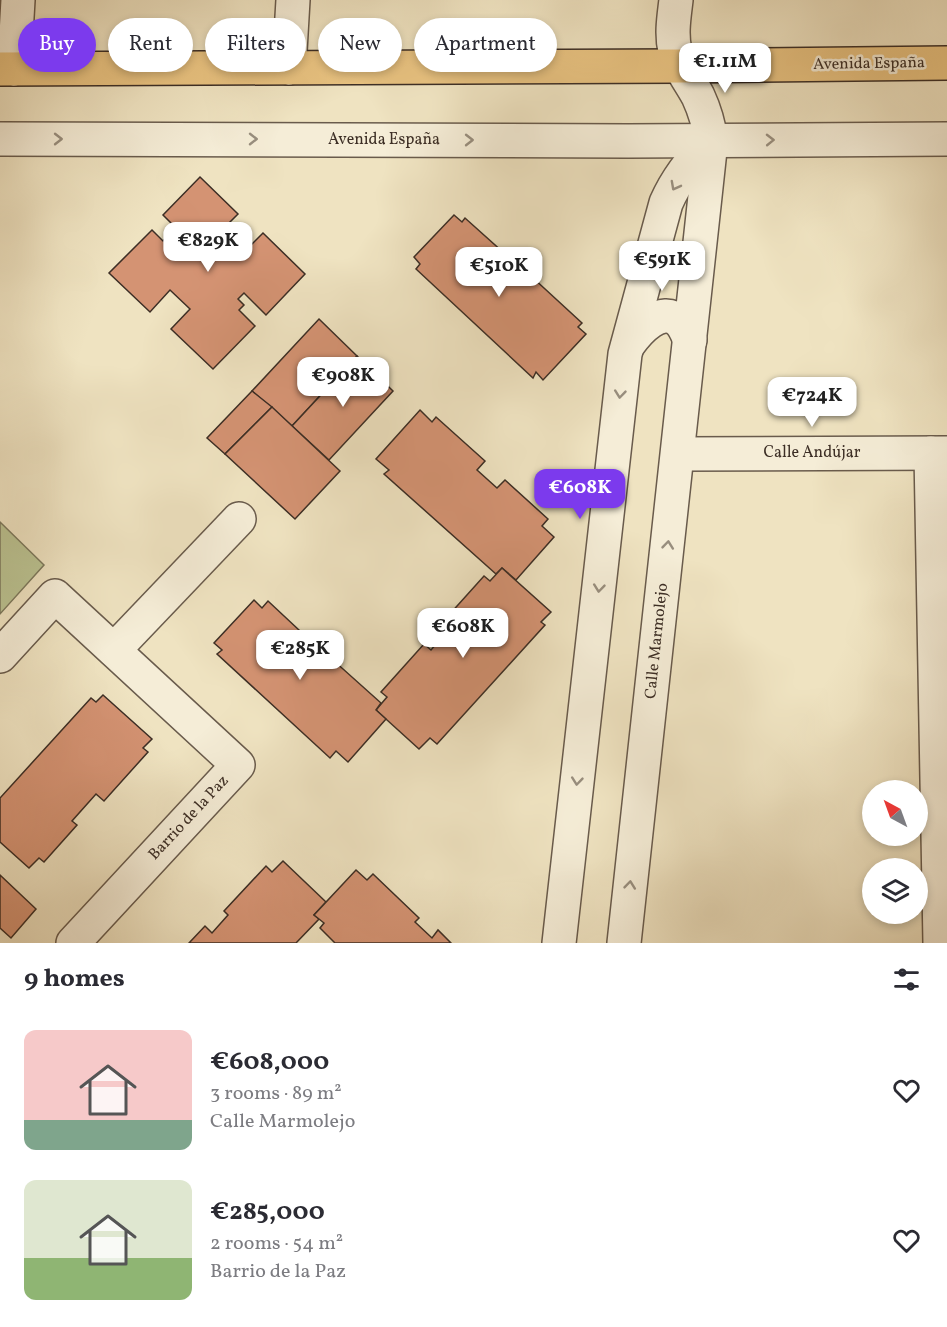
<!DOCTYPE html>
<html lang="en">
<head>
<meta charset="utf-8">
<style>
  :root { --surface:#fff; --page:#f7f7f7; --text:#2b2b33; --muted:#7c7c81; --accent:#7c3aed }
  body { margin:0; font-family:Vollkorn,serif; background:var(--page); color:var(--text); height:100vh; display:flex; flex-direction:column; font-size:22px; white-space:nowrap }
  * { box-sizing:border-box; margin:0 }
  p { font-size:20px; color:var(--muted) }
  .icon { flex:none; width:33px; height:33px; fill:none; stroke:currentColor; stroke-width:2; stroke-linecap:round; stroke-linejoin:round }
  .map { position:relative; height:943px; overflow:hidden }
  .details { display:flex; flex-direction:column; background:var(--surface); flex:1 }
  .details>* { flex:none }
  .guide { position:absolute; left:18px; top:18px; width:600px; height:54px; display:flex; gap:12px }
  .needle { width:39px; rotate:319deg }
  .fabs { position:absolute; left:862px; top:780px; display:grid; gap:12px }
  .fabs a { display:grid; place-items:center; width:66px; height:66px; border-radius:50%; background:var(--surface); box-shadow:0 3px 9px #0003; font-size:30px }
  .price { position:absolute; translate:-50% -51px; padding:0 14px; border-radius:12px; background:#fff; color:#222; font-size:20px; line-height:39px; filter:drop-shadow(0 2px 3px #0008) }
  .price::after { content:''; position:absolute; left:50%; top:36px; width:18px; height:14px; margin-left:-9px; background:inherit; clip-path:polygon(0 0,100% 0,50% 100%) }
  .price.on { background:var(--accent); color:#fff }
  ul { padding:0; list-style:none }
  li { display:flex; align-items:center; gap:18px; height:150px; padding:0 24px }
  li span { display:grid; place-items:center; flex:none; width:168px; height:120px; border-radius:12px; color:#555 }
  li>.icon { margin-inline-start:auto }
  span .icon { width:72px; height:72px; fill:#fffc; stroke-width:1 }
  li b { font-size:26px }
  h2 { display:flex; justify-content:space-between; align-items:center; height:72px; padding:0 24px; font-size:26px }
  .chip { padding:0 21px; border-radius:27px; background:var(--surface); box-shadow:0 3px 9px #0003; font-size:21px; line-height:54px }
  .chip.on { background:var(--accent); color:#fff }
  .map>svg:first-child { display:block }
  .green { fill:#bbc392; stroke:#7c785c; stroke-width:1.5 }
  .building { fill:#d49373; stroke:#3c2e25; stroke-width:1.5 }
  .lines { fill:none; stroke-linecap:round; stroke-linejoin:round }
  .minor-casing { stroke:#695b4c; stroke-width:36 }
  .major-casing { stroke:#3c2e25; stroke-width:36 }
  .minor { stroke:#f5edd7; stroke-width:33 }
  .major { stroke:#e8c280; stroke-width:33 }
  .oneway { stroke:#988e7e }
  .labels { text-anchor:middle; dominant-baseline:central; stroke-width:5; stroke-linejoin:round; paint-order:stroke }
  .street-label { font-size:16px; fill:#3c2e25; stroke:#f5edd7 }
</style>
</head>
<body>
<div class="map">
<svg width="947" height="943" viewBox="0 0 947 943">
  <rect width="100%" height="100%" fill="#efe3c1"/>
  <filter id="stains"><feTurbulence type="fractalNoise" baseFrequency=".00333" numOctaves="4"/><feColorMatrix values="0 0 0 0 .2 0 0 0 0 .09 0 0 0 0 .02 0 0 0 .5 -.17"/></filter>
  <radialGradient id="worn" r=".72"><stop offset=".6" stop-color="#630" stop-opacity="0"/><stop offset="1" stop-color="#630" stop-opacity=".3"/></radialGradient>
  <polygon class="green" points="0,522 44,565 0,614"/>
  <g class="building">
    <polygon points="200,177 238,214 229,223 251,245 263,233 305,274 266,315 244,293 238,299 244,305 239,310 255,326 213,369 171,329 190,309 170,290 150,312 109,273 152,230 163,241 168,235 176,242 183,235 163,215"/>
    <polygon points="454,215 462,222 465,218 514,262 509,268 526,283 532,277 582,323 578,327 586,334 543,380 536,372 533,378 416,269 420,264 414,257"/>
    <polygon points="319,319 357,356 292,426 252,391"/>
    <polygon points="357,356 393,391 329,460 292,426"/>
    <polygon points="252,391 272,407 225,454 207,438"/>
    <polygon points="272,407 340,471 295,519 225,454"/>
    <polygon points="420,410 432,422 436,417 485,461 477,470 497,488 505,480 548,519 542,526 554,537 516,580 502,568 496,574 384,474 389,470 376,459"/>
    <polygon points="502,568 551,612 541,622 545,625 437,744 430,738 419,749 376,710 387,697 381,692 424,644 431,650 447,631 440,625 484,576 490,581"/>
    <polygon points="254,600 262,608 268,601 315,645 311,649 329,665 333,660 381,703 376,710 386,719 348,762 336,751 330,758 217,654 222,650 214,643"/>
    <polygon points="103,695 152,739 143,748 148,752 104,801 96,794 72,821 77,825 44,862 39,858 29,868 0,842 0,798 91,698 96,702"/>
    <polygon points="283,861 326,902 314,915 319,919 296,943 189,943 205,926 212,933 228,915 224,911 266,866 272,872"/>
    <polygon points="356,870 367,880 373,874 419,918 415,922 432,938 438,930 451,943 335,943 320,928 324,923 314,915"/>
    <polygon points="0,875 36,909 11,938 0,928"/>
  </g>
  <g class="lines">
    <g class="minor-casing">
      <g id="minor">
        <polyline points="289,68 293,0"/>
        <polyline points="14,69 18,0"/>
        <polyline points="0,139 628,141 947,139"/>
        <path d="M628,345C638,331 661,304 680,322C685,327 687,334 690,340"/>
        <polyline points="931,453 940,943"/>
        <polyline points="678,454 947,453"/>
        <polyline points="114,650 239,519"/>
        <polyline points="0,656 55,596 238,765 73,943"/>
        <path d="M559,943L625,354L666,203C677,178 692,159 711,141"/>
        <path d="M624,943L711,141C709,125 705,111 698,96C690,81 679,68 675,51C671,34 674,17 676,0"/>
      </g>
    </g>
    <g class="major-casing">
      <polyline id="major" points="0,69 680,66 947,63"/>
    </g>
    <use href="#minor" class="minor"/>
    <use href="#major" class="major"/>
  </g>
  <defs><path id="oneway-chevron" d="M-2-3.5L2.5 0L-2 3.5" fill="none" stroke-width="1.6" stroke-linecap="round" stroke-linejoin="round" transform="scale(1.5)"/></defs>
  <g class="oneway">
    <use href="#oneway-chevron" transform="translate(58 139)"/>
    <use href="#oneway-chevron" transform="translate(253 139)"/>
    <use href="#oneway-chevron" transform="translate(469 140)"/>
    <use href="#oneway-chevron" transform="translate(770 140) rotate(-1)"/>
    <use href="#oneway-chevron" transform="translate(675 186) rotate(118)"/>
    <use href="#oneway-chevron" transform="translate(620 394) rotate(96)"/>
    <use href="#oneway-chevron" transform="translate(668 545) rotate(-84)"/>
    <use href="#oneway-chevron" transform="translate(599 588) rotate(96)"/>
    <use href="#oneway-chevron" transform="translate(577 781) rotate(96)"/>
    <use href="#oneway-chevron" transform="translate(630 885) rotate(-84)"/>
  </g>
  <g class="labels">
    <g class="street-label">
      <text transform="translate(869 64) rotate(-1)">Avenida España</text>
      <text x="384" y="140">Avenida España</text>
      <text x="812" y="453">Calle Andújar</text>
      <text transform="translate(657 641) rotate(-84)">Calle Marmolejo</text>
      <text transform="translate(189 818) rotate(-47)">Barrio de la Paz</text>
    </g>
  </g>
  <rect width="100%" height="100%" filter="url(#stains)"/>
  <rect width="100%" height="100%" fill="url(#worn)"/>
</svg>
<div class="fabs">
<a><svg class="needle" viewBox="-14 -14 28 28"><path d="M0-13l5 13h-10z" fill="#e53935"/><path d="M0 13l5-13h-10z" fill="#7c7c81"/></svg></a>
<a><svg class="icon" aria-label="layers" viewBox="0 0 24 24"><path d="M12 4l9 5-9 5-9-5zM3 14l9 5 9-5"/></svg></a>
</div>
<b class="price" style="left:725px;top:94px">€1.11M</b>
<b class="price" style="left:208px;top:273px">€829K</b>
<b class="price" style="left:662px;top:292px">€591K</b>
<b class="price" style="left:499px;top:298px">€510K</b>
<b class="price" style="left:343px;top:408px">€908K</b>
<b class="price" style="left:812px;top:428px">€724K</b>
<b class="price on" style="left:580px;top:520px">€608K</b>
<b class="price" style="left:463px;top:659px">€608K</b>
<b class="price" style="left:300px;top:681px">€285K</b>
<div class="guide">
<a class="chip on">Buy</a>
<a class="chip">Rent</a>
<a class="chip">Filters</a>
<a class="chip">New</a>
<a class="chip">Apartment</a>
</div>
</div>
<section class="details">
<h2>9 homes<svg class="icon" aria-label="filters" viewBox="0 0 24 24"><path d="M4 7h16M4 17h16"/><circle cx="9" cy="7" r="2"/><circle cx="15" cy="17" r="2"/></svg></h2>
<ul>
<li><span style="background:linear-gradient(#f6c9c9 75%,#7fa58c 0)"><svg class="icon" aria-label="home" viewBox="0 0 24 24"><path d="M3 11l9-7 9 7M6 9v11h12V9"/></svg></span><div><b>€608,000</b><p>3 rooms · 89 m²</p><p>Calle Marmolejo</p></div><svg class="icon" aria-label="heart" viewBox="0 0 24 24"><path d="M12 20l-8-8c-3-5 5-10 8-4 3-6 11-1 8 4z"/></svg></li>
<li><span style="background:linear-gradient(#dfe7d0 65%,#8fb573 0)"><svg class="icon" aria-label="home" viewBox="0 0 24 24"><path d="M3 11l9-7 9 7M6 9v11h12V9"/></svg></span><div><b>€285,000</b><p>2 rooms · 54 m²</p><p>Barrio de la Paz</p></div><svg class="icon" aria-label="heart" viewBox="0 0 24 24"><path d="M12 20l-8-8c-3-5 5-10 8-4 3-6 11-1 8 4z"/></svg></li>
</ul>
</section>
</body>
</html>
